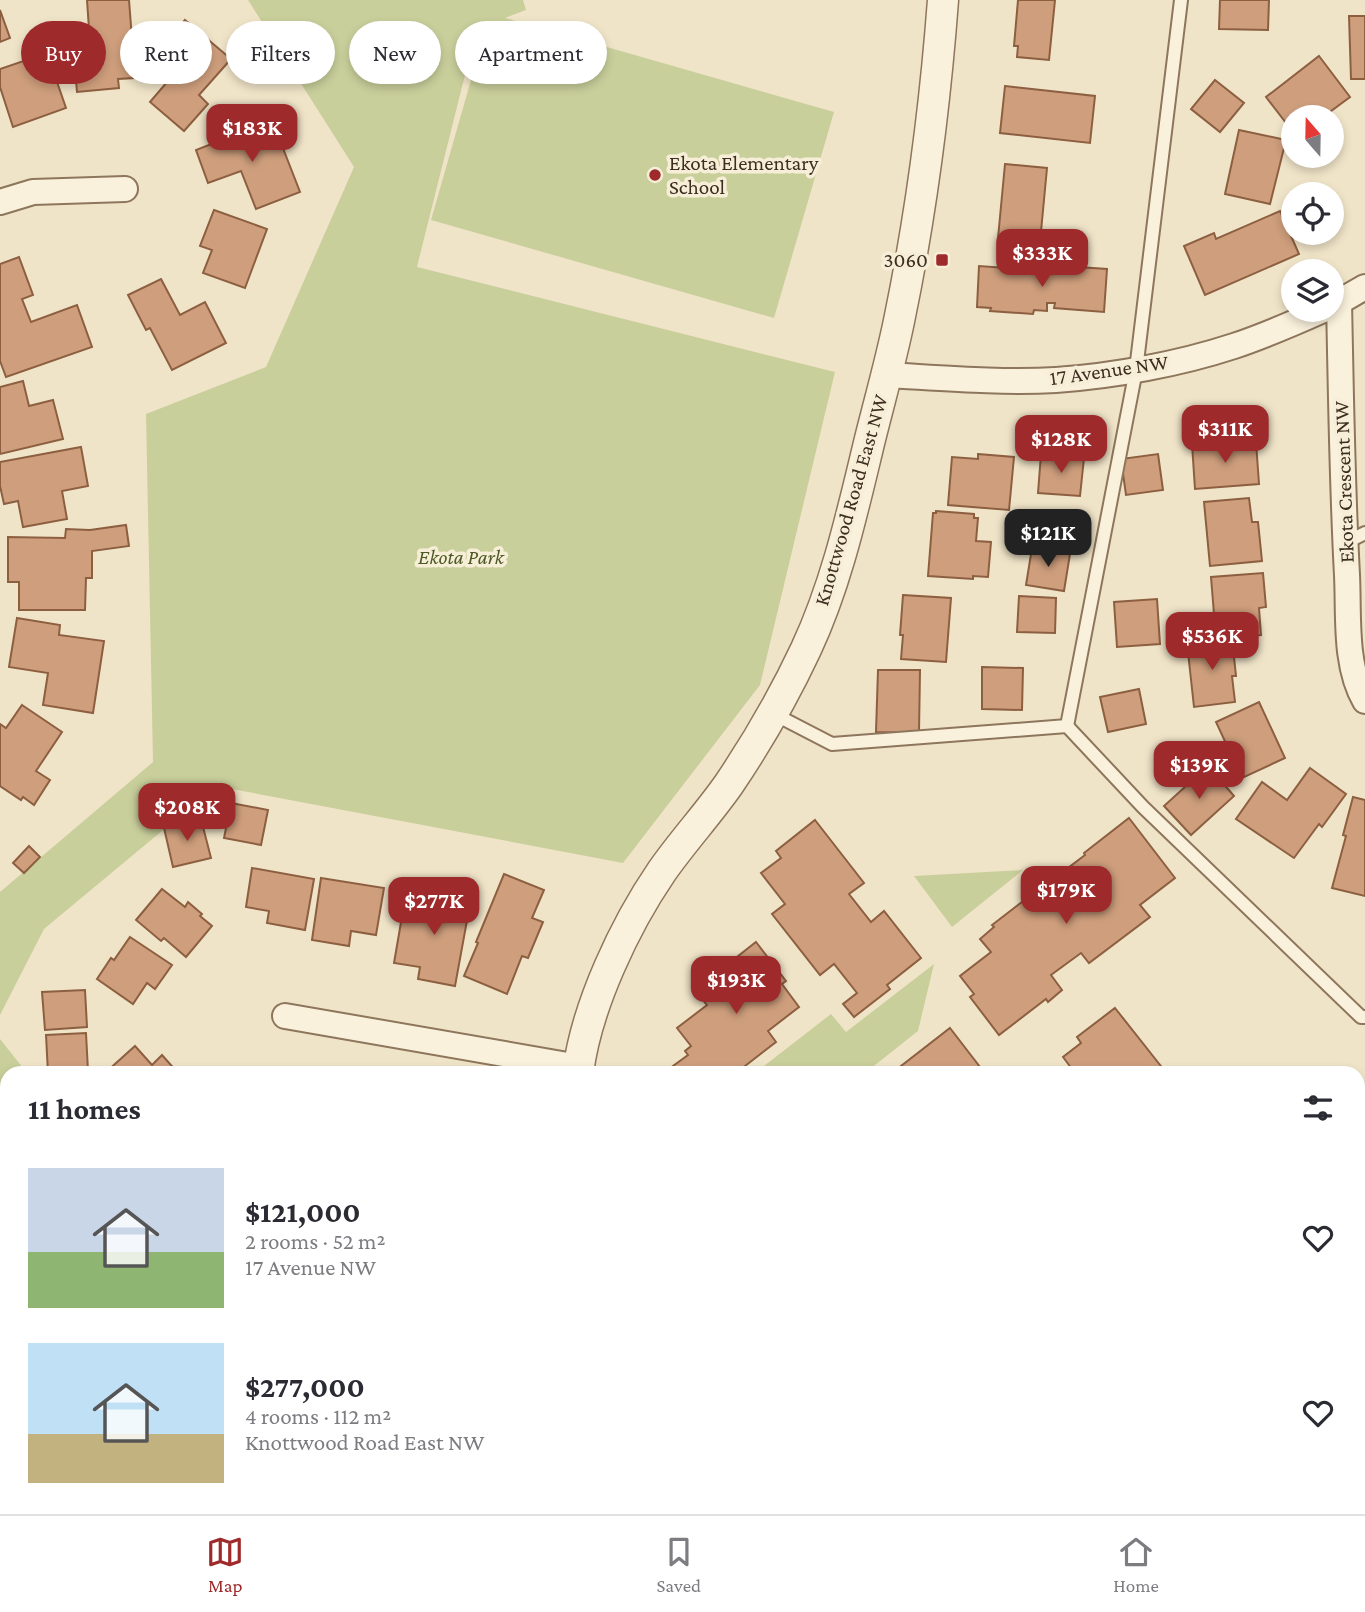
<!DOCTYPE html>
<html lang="en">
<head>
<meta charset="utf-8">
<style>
  :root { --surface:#fff; --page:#f7f7f7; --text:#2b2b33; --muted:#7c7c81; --line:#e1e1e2; --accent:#9e2a2b }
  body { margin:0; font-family:"Crimson Pro",serif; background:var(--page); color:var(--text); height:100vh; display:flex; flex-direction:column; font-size:26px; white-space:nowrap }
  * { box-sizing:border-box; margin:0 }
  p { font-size:23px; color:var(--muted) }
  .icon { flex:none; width:38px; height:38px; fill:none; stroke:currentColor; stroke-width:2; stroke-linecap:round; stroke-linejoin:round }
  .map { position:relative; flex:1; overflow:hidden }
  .side { position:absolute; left:0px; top:1066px; width:1365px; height:450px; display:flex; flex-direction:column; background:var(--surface); border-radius:21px 21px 0 0; box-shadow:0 4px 10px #0003 }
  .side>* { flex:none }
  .guide { position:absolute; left:21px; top:21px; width:700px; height:63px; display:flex; gap:14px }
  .needle { width:46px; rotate:340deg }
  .tools { position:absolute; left:1281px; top:105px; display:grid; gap:14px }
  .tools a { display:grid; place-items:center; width:63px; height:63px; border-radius:50%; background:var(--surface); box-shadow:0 4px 10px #0003; font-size:35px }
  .price { position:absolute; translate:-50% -60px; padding:0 16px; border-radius:14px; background:var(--accent); color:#fff; font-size:23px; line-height:46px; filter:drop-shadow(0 2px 4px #0008) }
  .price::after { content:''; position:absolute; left:50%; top:42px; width:21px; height:16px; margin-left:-10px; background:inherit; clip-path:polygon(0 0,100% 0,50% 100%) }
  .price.selected { background:#222; color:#fff }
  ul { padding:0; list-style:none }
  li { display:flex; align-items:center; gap:21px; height:175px; padding:0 28px }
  li span { display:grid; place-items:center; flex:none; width:196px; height:140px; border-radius:0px; color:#555 }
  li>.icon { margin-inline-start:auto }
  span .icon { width:84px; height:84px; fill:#fffc; stroke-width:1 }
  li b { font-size:30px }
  h2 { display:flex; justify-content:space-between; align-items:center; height:84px; padding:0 28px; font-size:30px }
  .pill { padding:0 24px; border-radius:32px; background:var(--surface); box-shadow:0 4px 10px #0003; font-size:24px; line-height:63px }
  .pill.selected { background:var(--accent); color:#fff }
  .menu { display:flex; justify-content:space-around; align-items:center; height:98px; border-top:2px solid var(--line); background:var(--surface); font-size:19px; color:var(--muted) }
  .menu a { display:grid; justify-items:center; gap:4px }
  .menu .selected { color:var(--accent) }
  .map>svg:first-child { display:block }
  .green { fill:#c9cf9b }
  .building { fill:#cf9f7d; stroke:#8d5f41; stroke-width:2 }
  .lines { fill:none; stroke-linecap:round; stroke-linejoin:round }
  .service-casing { stroke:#8d765c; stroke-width:16 }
  .minor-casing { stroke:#8d765c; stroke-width:28 }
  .tertiary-casing { stroke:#8d765c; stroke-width:33 }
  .service { stroke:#faf1dc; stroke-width:12 }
  .minor { stroke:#faf1dc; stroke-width:24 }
  .tertiary { stroke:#faf1dc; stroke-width:30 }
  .poi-dot { fill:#9e2a2b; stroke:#f7eed8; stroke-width:2.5 }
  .labels { text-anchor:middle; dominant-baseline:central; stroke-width:7; stroke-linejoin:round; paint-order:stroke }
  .poi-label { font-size:21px; fill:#3d2e20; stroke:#f7eed8; text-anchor:start }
  .street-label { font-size:21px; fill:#3d2e20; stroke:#f7eed8 }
  .park-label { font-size:21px; font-style:italic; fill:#4d5a26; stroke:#f7eed8 }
</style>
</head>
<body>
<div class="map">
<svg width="1365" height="1514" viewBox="0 0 1365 1514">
  <rect width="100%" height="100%" fill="#f0e4c8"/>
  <g class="green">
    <polygon points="248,0 523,0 526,10 505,18 834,112 774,318 431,220 487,24 477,27 417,267 835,372 760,685 623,863 216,786 44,929 0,1015 0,892 153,762 146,414 266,367 354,167"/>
    <polygon points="1023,870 952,927 914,876"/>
    <polygon points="934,964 918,1031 865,1073 755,1073 831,1014 846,1032"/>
    <polygon points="0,1039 27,1073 7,1073 7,1142 0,1133"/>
    <polygon points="7,1380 7,1461 0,1467 0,1386"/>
  </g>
  <g class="building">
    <polygon points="87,0 129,0 135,78 118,79 119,88 77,92 73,45 90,44"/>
    <polygon points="1018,0 1055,0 1049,60 1017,57 1018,46 1014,46"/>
    <polygon points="1220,0 1269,0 1268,30 1219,29"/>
    <polygon points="0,10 10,38 0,42"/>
    <polygon points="1349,16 1365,16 1365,79 1351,79"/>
    <polygon points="185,20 231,59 199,95 208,104 184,131 150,102 168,81 166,79 171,73 153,57"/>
    <polygon points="47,53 66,108 13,127 0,87 0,69"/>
    <polygon points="1319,56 1350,97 1323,117 1293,117 1293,132 1266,97"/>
    <polygon points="1215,80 1244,103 1220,132 1191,109"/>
    <polygon points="1005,86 1095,96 1090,143 1000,133"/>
    <polygon points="272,120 300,192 256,209 241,171 208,183 196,150"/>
    <polygon points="1239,130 1286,140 1270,204 1225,194"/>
    <polygon points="1005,164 1047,168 1040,242 998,238"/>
    <polygon points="214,210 267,229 245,288 203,273 212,250 200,246"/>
    <polygon points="1280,211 1299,254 1205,295 1184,246 1214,233 1216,239"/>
    <polygon points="19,257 33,295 22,299 31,322 77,305 92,347 6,377 0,361 0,264"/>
    <polygon points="1048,265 1107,269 1104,312 1054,308 1055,303 1047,303 1047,311 1034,310 1033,314 990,311 991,308 977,307 979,266 1047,271"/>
    <polygon points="161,279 180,315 205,302 226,343 172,370 150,328 146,330 128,295"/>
    <polygon points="23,381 29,406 53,400 63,439 0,454 0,387"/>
    <polygon points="1230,441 1230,444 1256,442 1259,484 1195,489 1192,444"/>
    <polygon points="81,447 88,486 62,491 67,519 23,527 18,501 4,504 0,486 0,462"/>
    <polygon points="978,454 1014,457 1009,510 948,505 952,457 978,459"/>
    <polygon points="1041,454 1084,458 1080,496 1038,493"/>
    <polygon points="1158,454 1163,490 1126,495 1121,459"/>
    <polygon points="1249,498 1252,522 1258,522 1262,561 1210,566 1204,502"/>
    <polygon points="936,511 974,514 974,518 978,518 976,541 991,542 988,577 973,576 973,579 928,576 933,513 936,513"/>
    <polygon points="126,525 129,546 92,551 92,578 86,578 85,610 19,610 19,582 8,582 8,537 65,538 66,529 90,530"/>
    <polygon points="1032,548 1070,554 1064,591 1026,585"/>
    <polygon points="1263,573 1266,607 1259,608 1261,635 1216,639 1211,577"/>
    <polygon points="903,595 951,598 946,662 901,659 903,635 900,635"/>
    <polygon points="1019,596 1056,598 1055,633 1017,632"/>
    <polygon points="1157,599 1160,644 1117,647 1114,602"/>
    <polygon points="17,618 60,625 59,635 104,641 93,713 43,705 48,673 9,667"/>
    <polygon points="1232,638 1236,676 1232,676 1235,702 1194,707 1187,643"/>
    <polygon points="982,667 1023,668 1022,710 982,709"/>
    <polygon points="878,670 920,670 919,733 876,732"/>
    <polygon points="1139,689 1146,724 1108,732 1100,697"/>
    <polygon points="1259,702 1285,758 1242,778 1216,722"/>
    <polygon points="22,705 62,732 36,771 50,780 34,805 23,797 21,800 0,786 0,724 6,728"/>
    <polygon points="1208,766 1234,796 1191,835 1164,806"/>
    <polygon points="1310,768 1346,794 1322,827 1319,824 1294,858 1236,819 1262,782 1287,800"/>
    <polygon points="1353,797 1365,800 1365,896 1332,888 1346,836 1343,835"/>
    <polygon points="231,803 268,810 261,845 224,838"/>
    <polygon points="1129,818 1175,878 1140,905 1150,917 1089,963 1081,953 1051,975 1062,990 1048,1002 1046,999 999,1035 970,997 974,994 960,976 991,952 980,939 994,927 992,925 1040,888 1051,903 1079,882 1068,868 1085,855 1084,853"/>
    <polygon points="201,819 211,858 173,867 164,828"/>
    <polygon points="815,820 864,883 849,894 871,922 884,911 921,958 887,985 890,989 854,1017 843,1004 857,993 834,964 820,975 772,914 785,904 761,873 781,858 776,851"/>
    <polygon points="29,846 40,857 24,873 13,863"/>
    <polygon points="252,868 314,879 305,930 267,923 269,911 246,907"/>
    <polygon points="504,874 544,890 532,918 543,922 528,958 522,956 507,994 464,976 478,943 476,942"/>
    <polygon points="321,878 384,888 376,935 351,931 349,946 312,940"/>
    <polygon points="162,889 185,907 188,902 202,914 200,916 212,926 186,957 164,938 161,941 136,920"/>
    <polygon points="436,891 466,896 465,903 470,904 455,986 418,979 420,967 394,963 405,899 434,904"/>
    <polygon points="130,937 172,965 155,989 147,983 133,1004 97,979 111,958 114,960"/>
    <polygon points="756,942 786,981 782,984 799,1007 768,1031 776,1042 736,1073 678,1073 673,1066 688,1055 685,1051 691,1046 677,1028 707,1005 698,994 712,983 709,979"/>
    <polygon points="85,990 87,1027 45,1030 42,992"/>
    <polygon points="1115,1008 1164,1070 1160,1073 1075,1073 1063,1057 1081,1043 1077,1037"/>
    <polygon points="950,1028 980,1067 977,1069 979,1073 892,1073"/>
    <polygon points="86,1033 88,1071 48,1073 46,1035"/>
    <polygon points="135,1046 152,1065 162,1055 178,1073 105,1073"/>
    <polygon points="1365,1382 1365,1514 1333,1514 1330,1508 1358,1508 1358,1386"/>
    <polygon points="7,1489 7,1508 33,1508 35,1511 31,1514 0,1514 0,1492 1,1494"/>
    <polygon points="70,1508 120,1508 123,1512 121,1514 75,1514"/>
    <polygon points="1161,1508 1256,1508 1248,1514 1165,1514"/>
  </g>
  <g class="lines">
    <g class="service-casing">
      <g id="service">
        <polyline points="1345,543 1365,533"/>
        <polyline points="774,714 832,744 1067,726 1136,370 1181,0"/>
        <polyline points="1067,726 1143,807 1361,1017 1365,1017"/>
      </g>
    </g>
    <g class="minor-casing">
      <g id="minor">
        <polyline points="0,202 33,192 125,189"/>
        <path d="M1339,302C1341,393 1342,484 1347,575C1349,615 1344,665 1365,701"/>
        <polyline points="1332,306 1365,287"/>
        <path d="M886,375C942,378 1000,383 1056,380C1114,376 1179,364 1234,346C1264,336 1294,323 1323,310"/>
        <polyline points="285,1016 579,1067"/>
      </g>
    </g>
    <g class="tertiary-casing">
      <g id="tertiary">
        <path d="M578,1073C586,1007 625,925 662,871C683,841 708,814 729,784C758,741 784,696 806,649C837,583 853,509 870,439C880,399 891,360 899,321C921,215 935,107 943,0"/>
        <polyline points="1358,1200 1365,1194"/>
        <polyline points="700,1508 703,1514"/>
        <polyline points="965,1514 971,1508"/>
      </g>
    </g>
    <use href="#service" class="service"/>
    <use href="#minor" class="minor"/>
    <use href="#tertiary" class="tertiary"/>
  </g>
  <g class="poi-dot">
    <circle cx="655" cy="175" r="7"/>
    <rect x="935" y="253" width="14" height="14" rx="3.5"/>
  </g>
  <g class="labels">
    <g class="poi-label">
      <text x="669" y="163">Ekota Elementary<tspan x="669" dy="24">School</tspan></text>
      <text x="928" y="260" text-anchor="end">3060</text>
    </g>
    <g class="street-label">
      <text transform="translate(1109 370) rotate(-8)">17 Avenue NW</text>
      <text transform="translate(1344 482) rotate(-92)">Ekota Crescent NW</text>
      <text transform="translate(851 500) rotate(-74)">Knottwood Road East NW</text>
    </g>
    <g class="park-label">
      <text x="461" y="557">Ekota Park</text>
    </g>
  </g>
</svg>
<div class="tools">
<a><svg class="needle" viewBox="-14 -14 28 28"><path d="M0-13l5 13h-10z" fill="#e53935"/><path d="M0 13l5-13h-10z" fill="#7c7c81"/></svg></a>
<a><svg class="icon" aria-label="locate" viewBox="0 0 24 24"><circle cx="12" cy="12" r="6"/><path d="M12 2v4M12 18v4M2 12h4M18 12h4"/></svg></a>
<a><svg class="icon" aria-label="layers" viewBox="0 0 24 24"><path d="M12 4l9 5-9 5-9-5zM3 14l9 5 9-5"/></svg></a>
</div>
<b class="price" style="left:252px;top:164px">$183K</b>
<b class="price" style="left:1042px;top:289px">$333K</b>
<b class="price" style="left:1225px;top:465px">$311K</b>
<b class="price" style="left:1061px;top:475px">$128K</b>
<b class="price selected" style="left:1048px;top:569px">$121K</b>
<b class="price" style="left:1212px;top:672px">$536K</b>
<b class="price" style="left:1199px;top:801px">$139K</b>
<b class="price" style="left:187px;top:843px">$208K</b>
<b class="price" style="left:1066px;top:926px">$179K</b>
<b class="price" style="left:434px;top:937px">$277K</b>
<b class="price" style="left:736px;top:1016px">$193K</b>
<div class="guide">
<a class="pill selected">Buy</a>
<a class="pill">Rent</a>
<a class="pill">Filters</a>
<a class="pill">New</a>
<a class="pill">Apartment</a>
</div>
<section class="side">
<h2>11 homes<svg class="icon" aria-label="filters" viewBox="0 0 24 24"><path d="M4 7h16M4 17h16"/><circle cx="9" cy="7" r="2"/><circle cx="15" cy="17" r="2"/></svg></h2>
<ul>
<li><span style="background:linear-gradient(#c9d6e8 60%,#8fb573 0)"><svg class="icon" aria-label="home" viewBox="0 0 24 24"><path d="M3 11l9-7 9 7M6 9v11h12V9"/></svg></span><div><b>$121,000</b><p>2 rooms · 52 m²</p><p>17 Avenue NW</p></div><svg class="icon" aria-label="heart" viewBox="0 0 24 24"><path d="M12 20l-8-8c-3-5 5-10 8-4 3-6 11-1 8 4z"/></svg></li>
<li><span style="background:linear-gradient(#bfe0f5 65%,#c2b280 0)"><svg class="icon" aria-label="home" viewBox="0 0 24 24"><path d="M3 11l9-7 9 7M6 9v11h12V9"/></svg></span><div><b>$277,000</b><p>4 rooms · 112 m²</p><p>Knottwood Road East NW</p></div><svg class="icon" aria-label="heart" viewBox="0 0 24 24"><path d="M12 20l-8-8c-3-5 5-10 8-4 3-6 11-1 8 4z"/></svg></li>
</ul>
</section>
</div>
<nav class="menu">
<a class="selected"><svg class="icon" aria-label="map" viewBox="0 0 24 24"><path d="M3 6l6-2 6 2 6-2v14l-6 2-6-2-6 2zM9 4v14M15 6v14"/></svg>Map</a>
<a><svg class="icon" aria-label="saved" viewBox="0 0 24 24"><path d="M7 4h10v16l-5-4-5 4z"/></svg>Saved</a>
<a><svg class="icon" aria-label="home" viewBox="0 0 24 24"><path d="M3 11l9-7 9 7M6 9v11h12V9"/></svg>Home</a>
</nav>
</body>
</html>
